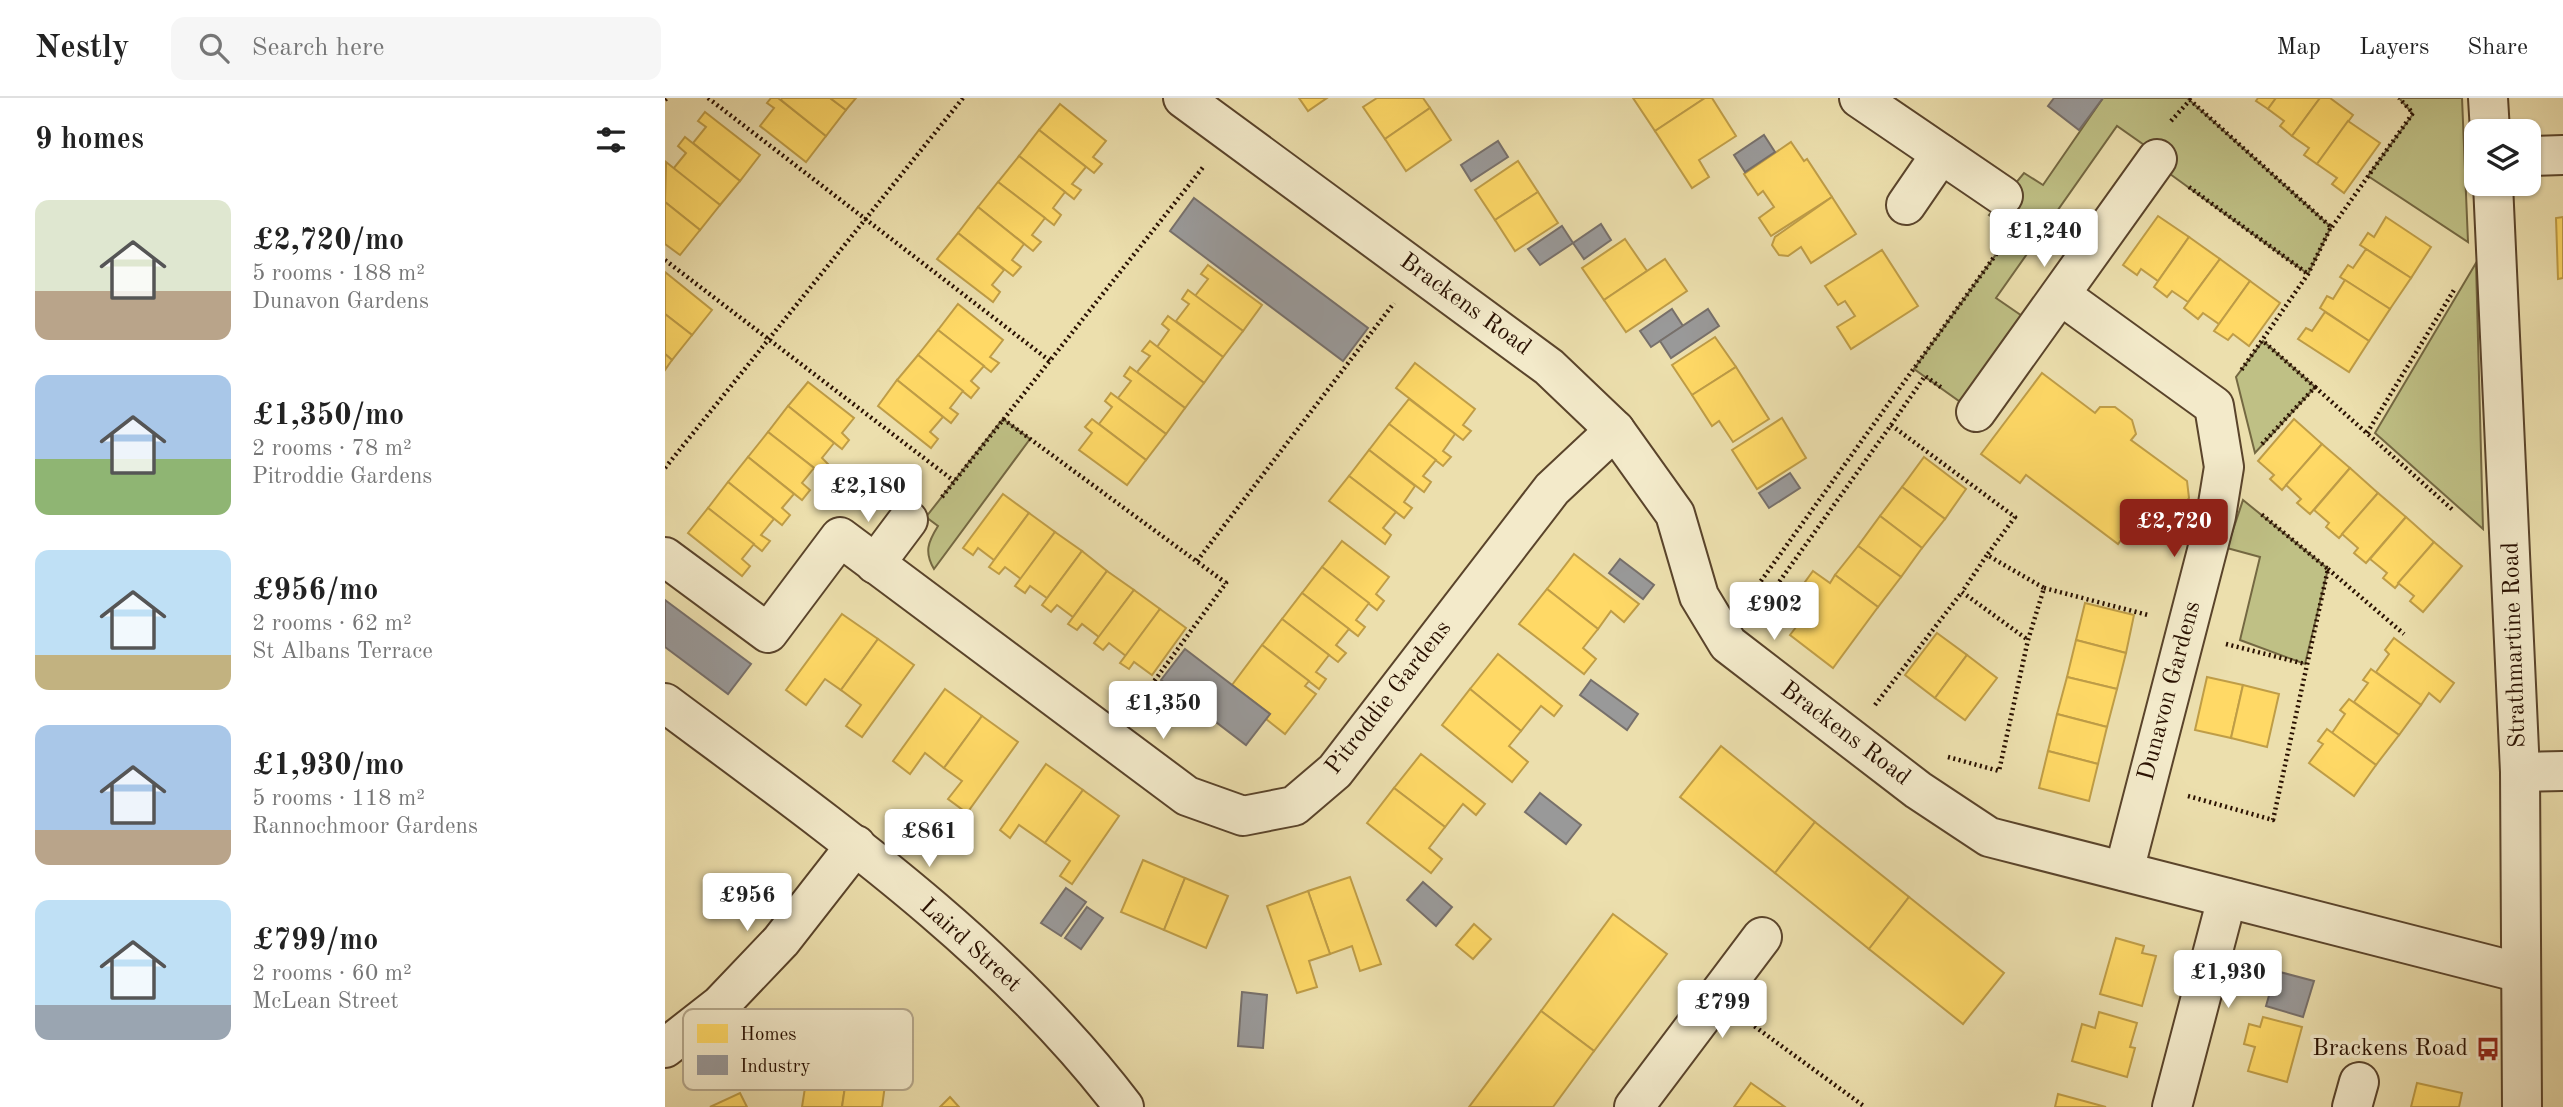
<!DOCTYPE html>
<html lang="en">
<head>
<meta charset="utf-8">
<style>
  :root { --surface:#fff; --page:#f6f6f6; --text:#222; --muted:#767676; --line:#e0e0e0; --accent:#8f2418 }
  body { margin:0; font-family:"Old Standard TT",serif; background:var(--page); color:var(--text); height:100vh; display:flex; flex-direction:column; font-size:26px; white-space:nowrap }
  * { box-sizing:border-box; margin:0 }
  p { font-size:23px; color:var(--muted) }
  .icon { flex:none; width:38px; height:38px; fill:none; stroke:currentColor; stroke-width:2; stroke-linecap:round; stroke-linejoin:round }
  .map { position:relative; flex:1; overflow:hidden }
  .sheet { display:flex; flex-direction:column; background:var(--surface); width:665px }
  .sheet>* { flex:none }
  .tools { position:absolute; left:1799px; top:21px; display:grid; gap:14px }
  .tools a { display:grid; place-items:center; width:77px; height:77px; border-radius:14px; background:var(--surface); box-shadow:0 2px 5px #0004; font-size:35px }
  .price { position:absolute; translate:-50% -60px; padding:0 16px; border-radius:7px; background:#fff; color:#222; font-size:23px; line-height:46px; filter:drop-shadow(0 2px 4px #0008) }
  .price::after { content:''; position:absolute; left:50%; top:42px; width:21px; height:16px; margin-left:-10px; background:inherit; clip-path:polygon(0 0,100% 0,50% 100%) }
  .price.selected { background:var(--accent); color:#fff }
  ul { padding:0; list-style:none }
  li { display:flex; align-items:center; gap:21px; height:175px; padding:0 35px }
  li span { display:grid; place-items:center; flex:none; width:196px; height:140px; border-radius:14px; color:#555 }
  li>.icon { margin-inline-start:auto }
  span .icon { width:84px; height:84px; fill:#fffc; stroke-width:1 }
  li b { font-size:30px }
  h2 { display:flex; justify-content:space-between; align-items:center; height:84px; padding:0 35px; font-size:30px }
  header { display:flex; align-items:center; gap:42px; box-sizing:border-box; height:98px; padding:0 35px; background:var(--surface); border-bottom:2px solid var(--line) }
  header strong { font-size:33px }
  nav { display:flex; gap:38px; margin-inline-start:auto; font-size:24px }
  .search { width:490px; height:63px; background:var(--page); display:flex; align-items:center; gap:18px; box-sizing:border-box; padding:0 24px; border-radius:14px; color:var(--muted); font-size:26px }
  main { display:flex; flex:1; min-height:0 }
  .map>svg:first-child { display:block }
  .green { fill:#bfc085; stroke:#746842; stroke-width:2 }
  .homes { fill:#ffd966; stroke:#bf9d47; stroke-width:2 }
  .industry { fill:#999; stroke:#77706b; stroke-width:2 }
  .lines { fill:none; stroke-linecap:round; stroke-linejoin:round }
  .minor-casing { stroke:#5a442b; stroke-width:42 }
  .path { stroke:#291000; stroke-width:4.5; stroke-dasharray:2 3.5; stroke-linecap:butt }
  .minor { stroke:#f3eaca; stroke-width:38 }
  .labels { text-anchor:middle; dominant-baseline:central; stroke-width:7; stroke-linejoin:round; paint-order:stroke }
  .street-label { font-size:24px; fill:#291000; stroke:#f3eaca }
  .poi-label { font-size:24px; fill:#291000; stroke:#f3eaca; text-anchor:end }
  .key { fill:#f3eaca; stroke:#b6a98d; stroke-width:2 }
  .key-label { font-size:19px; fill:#291000 }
</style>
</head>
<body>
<header>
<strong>Nestly</strong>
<div class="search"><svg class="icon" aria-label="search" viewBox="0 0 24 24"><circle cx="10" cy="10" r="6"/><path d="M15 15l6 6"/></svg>Search here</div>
<nav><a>Map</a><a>Layers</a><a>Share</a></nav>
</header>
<main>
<section class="sheet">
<h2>9 homes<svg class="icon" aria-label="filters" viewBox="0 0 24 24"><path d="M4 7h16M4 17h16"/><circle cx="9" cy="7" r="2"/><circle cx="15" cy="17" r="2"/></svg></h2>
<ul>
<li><span style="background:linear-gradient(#dfe7d0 65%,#b9a48a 0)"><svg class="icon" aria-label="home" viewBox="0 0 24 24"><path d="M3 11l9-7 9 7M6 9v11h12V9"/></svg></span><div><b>£2,720/mo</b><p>5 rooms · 188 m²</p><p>Dunavon Gardens</p></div></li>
<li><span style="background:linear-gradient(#a9c7e8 60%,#8fb573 0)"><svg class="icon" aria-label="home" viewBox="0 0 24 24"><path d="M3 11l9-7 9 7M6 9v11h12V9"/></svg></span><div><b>£1,350/mo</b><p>2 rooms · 78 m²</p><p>Pitroddie Gardens</p></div></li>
<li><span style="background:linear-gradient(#bfe0f5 75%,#c2b280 0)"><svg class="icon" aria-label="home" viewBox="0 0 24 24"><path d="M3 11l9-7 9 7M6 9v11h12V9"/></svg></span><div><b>£956/mo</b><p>2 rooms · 62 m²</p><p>St Albans Terrace</p></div></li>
<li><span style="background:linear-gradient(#a9c7e8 75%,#b9a48a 0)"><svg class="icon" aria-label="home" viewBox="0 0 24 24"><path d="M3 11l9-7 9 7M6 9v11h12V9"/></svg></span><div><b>£1,930/mo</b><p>5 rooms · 118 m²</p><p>Rannochmoor Gardens</p></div></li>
<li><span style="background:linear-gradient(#bfe0f5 75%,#9aa5b1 0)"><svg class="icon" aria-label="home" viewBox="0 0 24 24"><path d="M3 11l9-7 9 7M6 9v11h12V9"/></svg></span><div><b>£799/mo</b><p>2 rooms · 60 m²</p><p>McLean Street</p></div></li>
</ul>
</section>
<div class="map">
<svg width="1898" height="1009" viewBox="0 0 1898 1009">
  <rect width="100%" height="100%" fill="#ecdfad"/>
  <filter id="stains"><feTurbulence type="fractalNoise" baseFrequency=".00286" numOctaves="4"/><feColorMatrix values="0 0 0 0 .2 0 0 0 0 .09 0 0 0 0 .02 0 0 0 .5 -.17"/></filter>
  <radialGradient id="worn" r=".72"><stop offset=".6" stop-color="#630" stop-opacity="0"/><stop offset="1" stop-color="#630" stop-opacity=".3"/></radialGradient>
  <g class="green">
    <polygon points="1438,0 1522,0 1666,129 1643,176 1505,76 1509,68 1452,28 1331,200 1360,220 1301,308 1249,271 1347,134 1324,117 1359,75 1378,87"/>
    <polygon points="1734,0 1797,0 1803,144 1703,78 1748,16"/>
    <polygon points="1811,165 1818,431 1710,335"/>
    <polygon points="1598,243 1650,289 1590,355 1571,279"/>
    <path d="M338,321L365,341L269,471C259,454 263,444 273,428L261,419Z"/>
    <polygon points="1578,402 1663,471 1640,566 1575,542 1595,459 1562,450"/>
  </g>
  <g class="homes">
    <polygon points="106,0 113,0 161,38 141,64 95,28 109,10 102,5"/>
    <polygon points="117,0 165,0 181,12 161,38 116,2"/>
    <polygon points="165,0 191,0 181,12"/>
    <polygon points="634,0 662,0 643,13"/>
    <polygon points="712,0 758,0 765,10 720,41 698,9"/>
    <polygon points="968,0 1040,0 990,33"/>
    <polygon points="1040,0 1047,0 1071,38 1034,62 1044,79 1027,90 990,33"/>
    <polygon points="1593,0 1611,0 1603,11 1591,3"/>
    <polygon points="1611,0 1655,0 1627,38 1615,28 1619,23 1603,11"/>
    <polygon points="1655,0 1665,0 1688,17 1652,66 1639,57 1644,50 1627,38"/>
    <polygon points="395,6 441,43 428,59 437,66 429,75 374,32"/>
    <polygon points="765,10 786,42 741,73 720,41"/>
    <polygon points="40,14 95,57 75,83 28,45 41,29 33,23"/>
    <polygon points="1683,23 1715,45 1679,95 1667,86 1672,80 1652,66"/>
    <polygon points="374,32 421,69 407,86 416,92 409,101 354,58"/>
    <polygon points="20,39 75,83 55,107 8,71 21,55 13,48"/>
    <polygon points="1126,44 1139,63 1142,61 1167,99 1106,138 1094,120 1109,109 1098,93 1093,97 1079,76"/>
    <polygon points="354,58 400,94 388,110 396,117 389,127 333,84"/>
    <polygon points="853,63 873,94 830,122 810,92"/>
    <polygon points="1,64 55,107 35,132 0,104"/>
    <polygon points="333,84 380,120 367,137 376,144 368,153 313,109"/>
    <polygon points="873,94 893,125 850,153 830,122"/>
    <polygon points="1167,99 1191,136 1146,165 1136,149 1123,158 1114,157 1107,147 1110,139"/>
    <polygon points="0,104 35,132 15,157 0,146"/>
    <polygon points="313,109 359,146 347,162 356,169 348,178 293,135"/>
    <polygon points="1493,118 1524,139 1493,183 1476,171 1472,177 1458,167"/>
    <polygon points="1721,119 1766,149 1746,180 1695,147 1703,135 1709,139"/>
    <polygon points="1898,119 1898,180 1893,181 1891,120"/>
    <polygon points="293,135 339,172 327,187 335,194 328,204 272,161"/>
    <polygon points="1524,139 1555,161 1523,204 1507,193 1502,199 1489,189"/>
    <polygon points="960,141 982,173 939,202 917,170"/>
    <polygon points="1701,151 1746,180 1725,211 1675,179 1683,167 1688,170"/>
    <polygon points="1217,152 1253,208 1186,251 1172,229 1190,218 1180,203 1173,207 1160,188"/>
    <polygon points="1000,161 1022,193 961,234 939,202"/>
    <polygon points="1555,161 1585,183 1554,226 1538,215 1533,221 1519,210"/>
    <polygon points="543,167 597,207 578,233 530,198 543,181 536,176"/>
    <polygon points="0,174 47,212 27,237 0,216"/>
    <polygon points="1680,182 1725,211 1704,243 1655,210 1662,198 1668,201"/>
    <polygon points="1585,183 1615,205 1584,248 1568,236 1563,242 1549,233"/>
    <polygon points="523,192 578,233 558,259 511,223 524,206 517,201"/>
    <polygon points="293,206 338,242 325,259 334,265 326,274 273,232"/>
    <polygon points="1660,214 1704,243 1684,274 1633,241 1641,230 1647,233"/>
    <polygon points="0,216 27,237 7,262 0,256"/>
    <polygon points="503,218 558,259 539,285 492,249 504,232 497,226"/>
    <polygon points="273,232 319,268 306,283 314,290 306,300 253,257"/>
    <polygon points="1050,239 1071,269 1027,297 1007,267"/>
    <polygon points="485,243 539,285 520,310 472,274 485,258 477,253"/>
    <polygon points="0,256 7,262 0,272"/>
    <polygon points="253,257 298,293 285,310 293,316 286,325 232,282"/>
    <polygon points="750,265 810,311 798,327 806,333 798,342 731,290"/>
    <polygon points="465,269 520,310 501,336 453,300 466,283 459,278"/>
    <polygon points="1071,269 1104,321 1068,344 1054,323 1047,328 1027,297"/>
    <polygon points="1377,275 1430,315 1435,309 1450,309 1467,322 1471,336 1466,342 1522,383 1524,400 1511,417 1493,420 1481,437 1467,427 1453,446 1361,377 1355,385 1316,356"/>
    <polygon points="232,282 278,319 265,334 273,341 266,350 213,308"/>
    <polygon points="143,284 189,320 177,335 184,342 177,351 123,308"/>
    <polygon points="446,295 501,336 481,362 434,326 447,309 440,303"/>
    <polygon points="744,301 790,336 778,353 786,359 778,368 724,326"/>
    <polygon points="123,308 169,345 157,360 164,367 157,376 103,334"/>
    <polygon points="1117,320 1141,360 1092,391 1067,352"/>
    <polygon points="427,321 481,362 462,387 414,352 427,335 420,329"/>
    <polygon points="1629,321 1657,346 1617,392 1605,381 1609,377 1593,363"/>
    <polygon points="724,326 771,362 758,378 766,384 759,394 704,352"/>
    <polygon points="103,334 149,370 137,385 145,392 137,402 83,359"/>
    <polygon points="1657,346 1685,370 1645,416 1632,405 1636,401 1621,387"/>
    <polygon points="704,352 750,388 739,404 747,410 739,420 684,378"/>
    <polygon points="83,359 129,396 117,410 125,417 117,427 63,384"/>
    <polygon points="1259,359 1301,391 1280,421 1237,389"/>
    <polygon points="1685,370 1713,395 1674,440 1661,429 1664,425 1649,412"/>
    <polygon points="684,378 731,414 718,430 726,437 720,446 664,403"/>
    <polygon points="63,384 109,421 96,437 105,443 97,453 43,410"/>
    <polygon points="1237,389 1280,421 1257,450 1215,418"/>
    <polygon points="1713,395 1741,419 1701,465 1689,455 1693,450 1677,436"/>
    <polygon points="338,396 364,415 329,462 313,450 308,457 298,450"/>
    <polygon points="43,410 89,446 77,461 85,468 77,478 23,435"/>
    <polygon points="364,415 390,434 356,481 340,469 334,476 324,469"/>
    <polygon points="1215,418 1257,450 1236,479 1193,448"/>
    <polygon points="1741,419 1769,444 1730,490 1718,480 1722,475 1705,461"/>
    <polygon points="390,434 417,453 382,500 365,488 360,495 350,488"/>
    <polygon points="677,443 724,479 711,496 719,503 712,512 657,469"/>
    <polygon points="1769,444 1797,468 1758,514 1745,503 1749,498 1733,485"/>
    <polygon points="1193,448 1236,479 1213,509 1170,477"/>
    <polygon points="417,453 442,473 408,519 392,507 386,514 377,507"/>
    <polygon points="909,456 974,506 959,524 946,513 933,531 882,491"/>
    <polygon points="657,469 704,505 691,522 700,529 693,538 637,495"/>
    <polygon points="442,473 469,492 434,539 417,526 412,532 403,526"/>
    <polygon points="1148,473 1165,485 1170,477 1213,509 1168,570 1125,537 1148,507 1132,495"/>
    <polygon points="882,491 933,531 918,550 931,561 919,576 854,526"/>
    <polygon points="469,492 495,511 461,558 444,545 438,552 429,545"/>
    <polygon points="637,495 684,531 671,547 681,555 673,564 617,521"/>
    <polygon points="1420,505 1469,517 1461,555 1411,542"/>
    <polygon points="495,511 521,530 487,577 469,564 464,571 455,565"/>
    <polygon points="177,516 213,541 176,592 160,581 141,607 121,592"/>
    <polygon points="617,521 664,557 651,574 661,581 654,591 597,547"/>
    <polygon points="1272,535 1302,557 1270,600 1240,577"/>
    <polygon points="1729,540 1789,585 1775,604 1764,595 1756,607 1711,574 1724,556 1720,552"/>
    <polygon points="213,541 249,567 197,639 181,628 196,607 176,592"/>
    <polygon points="1411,542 1461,555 1452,591 1402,579"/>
    <polygon points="597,547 644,583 640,588 651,596 620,636 601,621 605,616 567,587"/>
    <polygon points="833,556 897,608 889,618 876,608 856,633 805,591"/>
    <polygon points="1302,557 1332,580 1300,622 1270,600"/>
    <polygon points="1706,571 1756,607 1734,637 1689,604 1703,585 1698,582"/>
    <polygon points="1402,579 1452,591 1442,629 1392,616"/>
    <polygon points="1542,579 1578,587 1566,640 1530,632"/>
    <polygon points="1578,587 1614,596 1602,649 1566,640"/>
    <polygon points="280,591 317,618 279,670 260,655 245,676 228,663"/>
    <polygon points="805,591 856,633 844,648 863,664 847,684 777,627"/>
    <polygon points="1684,601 1734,637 1711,667 1667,635 1680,616 1675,612"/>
    <polygon points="1392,616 1442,629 1433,666 1383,653"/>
    <polygon points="317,618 353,644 302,715 283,701 297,683 279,670"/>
    <polygon points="1662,631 1711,667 1689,698 1644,665 1658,646 1653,643"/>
    <polygon points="1056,648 1150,724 1110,775 1015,699"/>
    <polygon points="1383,653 1433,666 1424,703 1374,690"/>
    <polygon points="756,656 820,706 811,717 798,706 780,729 729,690"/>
    <polygon points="381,666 418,692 380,745 354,727 345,740 335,732"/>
    <polygon points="729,690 780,729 764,750 777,761 766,775 702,725"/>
    <polygon points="418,692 454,718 407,786 395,778 405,763 380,745"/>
    <polygon points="1150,724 1244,799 1204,851 1110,775"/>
    <polygon points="478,762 520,780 499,832 456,814"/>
    <polygon points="685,779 716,866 695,873 687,848 665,856 643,793"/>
    <polygon points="520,780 563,798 541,850 499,832"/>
    <polygon points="643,793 665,856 644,863 652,889 632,895 602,808"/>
    <polygon points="1244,799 1339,875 1298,926 1204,851"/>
    <polygon points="948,816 1002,856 929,953 876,913"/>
    <polygon points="809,826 826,841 808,861 791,847"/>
    <polygon points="1451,840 1479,848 1477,855 1491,858 1477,908 1435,896"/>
    <polygon points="876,913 929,953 888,1009 804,1009"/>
    <polygon points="1434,914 1472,925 1465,949 1470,950 1462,979 1407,963 1417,926 1430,930"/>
    <polygon points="1598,919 1637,929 1622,984 1583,973 1590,949 1579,946 1584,926 1595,929"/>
    <polygon points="142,977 181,982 177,1009 137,1009"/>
    <polygon points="181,982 220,987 217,1009 177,1009"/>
    <polygon points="1086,985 1120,1009 1069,1009"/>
    <polygon points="1752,985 1797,995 1794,1009 1746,1009"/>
    <polygon points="75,995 82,1009 45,1009"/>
    <polygon points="1393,996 1441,1009 1390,1009"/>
    <polygon points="285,999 294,1009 275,1009"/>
  </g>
  <g class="industry">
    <polygon points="1389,0 1438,0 1414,32 1383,8"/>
    <polygon points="1099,37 1110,54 1080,74 1069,57"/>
    <polygon points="833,43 843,59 806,83 796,67"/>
    <polygon points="529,100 703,230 678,263 505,133"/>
    <polygon points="936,126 946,142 919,161 908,145"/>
    <polygon points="897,128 908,145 875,167 863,151"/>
    <polygon points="1007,211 1018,228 986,249 975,233"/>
    <polygon points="1043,211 1054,228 1006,260 995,243"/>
    <polygon points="1125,375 1135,390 1104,410 1094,395"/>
    <polygon points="955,461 989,487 978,501 944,475"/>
    <polygon points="0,502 86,566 63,596 0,549"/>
    <polygon points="520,551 605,616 581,647 496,582"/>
    <polygon points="926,582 973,616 962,632 915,597"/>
    <polygon points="875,695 916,727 901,746 860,714"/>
    <polygon points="758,784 787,809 771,828 742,802"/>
    <polygon points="401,790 421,804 396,838 376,825"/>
    <polygon points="422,809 438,820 416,851 400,840"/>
    <polygon points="1611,873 1649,883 1638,919 1601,908"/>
    <polygon points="577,894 602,897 598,950 573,948"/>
  </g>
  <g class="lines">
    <g class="minor-casing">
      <g id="minor">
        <polyline points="518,0 884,269 950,332 1010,416 1034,498 1063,546 1253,692 1324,739 1856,875"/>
        <polyline points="1194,0 1338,98"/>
        <polyline points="1823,0 1825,33"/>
        <polyline points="1864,58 1898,57"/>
        <polyline points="1828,86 1855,674 1857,1009"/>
        <polyline points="1241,107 1276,56"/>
        <polyline points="1397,198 1549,308 1559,369 1551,418 1459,773"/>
        <polyline points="1311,314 1492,61"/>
        <polyline points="0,459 103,535 175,439 522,698 578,718 629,708 670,673 887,391 950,332"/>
        <polyline points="210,466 243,422"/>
        <path d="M0,605C162,726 335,846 459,1009"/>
        <polyline points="1855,674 1898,673"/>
        <polyline points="0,950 55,907 116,843 191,747"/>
        <polyline points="969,1009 1097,839"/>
        <polyline points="1507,1009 1562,800"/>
        <polyline points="1687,1009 1694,984"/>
      </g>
    </g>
    <g class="path">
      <polyline points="43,0 385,263"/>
      <polyline points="0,2 2,0"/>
      <polyline points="1506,23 1525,2 1666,129 1643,176 1575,274"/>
      <polyline points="1524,89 1643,176"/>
      <polyline points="1667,129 1748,15 1734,0"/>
      <polyline points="0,162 289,383"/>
      <polyline points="1650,289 1789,413"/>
      <polyline points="338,321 561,485 471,608"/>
      <polyline points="1226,327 1260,278 1277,290"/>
      <polyline points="1702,335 1789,192"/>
      <polyline points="1597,346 1650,289 1598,243"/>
      <polyline points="0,370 298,0"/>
      <polyline points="277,399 539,68"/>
      <polyline points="532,463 729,205"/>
      <polyline points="1663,471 1739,536"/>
      <polyline points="1379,490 1483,517"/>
      <polyline points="1083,501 1342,141"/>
      <polyline points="1092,515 1226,327 1350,419 1322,457"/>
      <polyline points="1561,546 1640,566"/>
      <polyline points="1210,607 1297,494"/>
      <polyline points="1283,659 1334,673 1363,542 1379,490 1322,457 1297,494 1363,542"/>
      <polyline points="1523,698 1608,722 1663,471 1596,416"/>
      <polyline points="1085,925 1200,1009"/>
    </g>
    <use href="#minor" class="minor"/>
  </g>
  <defs>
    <g id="bus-bare" transform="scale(1.89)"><path d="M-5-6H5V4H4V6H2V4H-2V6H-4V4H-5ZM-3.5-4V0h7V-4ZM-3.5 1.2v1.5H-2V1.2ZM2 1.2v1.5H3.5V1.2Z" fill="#8f2418" stroke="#f3eaca" stroke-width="2.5" paint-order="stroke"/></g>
  </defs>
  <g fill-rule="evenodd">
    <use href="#bus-bare" x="1823" y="951"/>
  </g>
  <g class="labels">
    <g class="street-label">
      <text transform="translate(800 207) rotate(36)">Brackens Road</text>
      <text transform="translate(1850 547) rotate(-92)">Strathmartine Road</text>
      <text transform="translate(1505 593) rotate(-75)">Dunavon Gardens</text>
      <text transform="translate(724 600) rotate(-52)">Pitroddie Gardens</text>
      <text transform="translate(1180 636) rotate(37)">Brackens Road</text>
      <text transform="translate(305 848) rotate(42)">Laird Street</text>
    </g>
    <g class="poi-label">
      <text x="1803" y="951">Brackens Road</text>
    </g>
  </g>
  <rect x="18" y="911" width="230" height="81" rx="10" class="key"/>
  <rect x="32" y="926" width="31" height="19" fill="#ffd966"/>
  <rect x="32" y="957" width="31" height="20" fill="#999"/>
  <g class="key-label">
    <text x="75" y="942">Homes</text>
    <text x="75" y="974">Industry</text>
  </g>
  <rect width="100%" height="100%" filter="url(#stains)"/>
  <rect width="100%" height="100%" fill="url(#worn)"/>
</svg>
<div class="tools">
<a><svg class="icon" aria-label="layers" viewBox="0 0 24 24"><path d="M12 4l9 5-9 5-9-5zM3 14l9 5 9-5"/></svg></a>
</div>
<b class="price" style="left:1379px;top:171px">£1,240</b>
<b class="price" style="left:203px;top:426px">£2,180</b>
<b class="price selected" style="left:1509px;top:461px">£2,720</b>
<b class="price" style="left:1109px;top:544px">£902</b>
<b class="price" style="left:498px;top:643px">£1,350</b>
<b class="price" style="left:264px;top:771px">£861</b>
<b class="price" style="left:82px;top:835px">£956</b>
<b class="price" style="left:1563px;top:912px">£1,930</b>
<b class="price" style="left:1057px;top:942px">£799</b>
</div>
</main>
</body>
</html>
